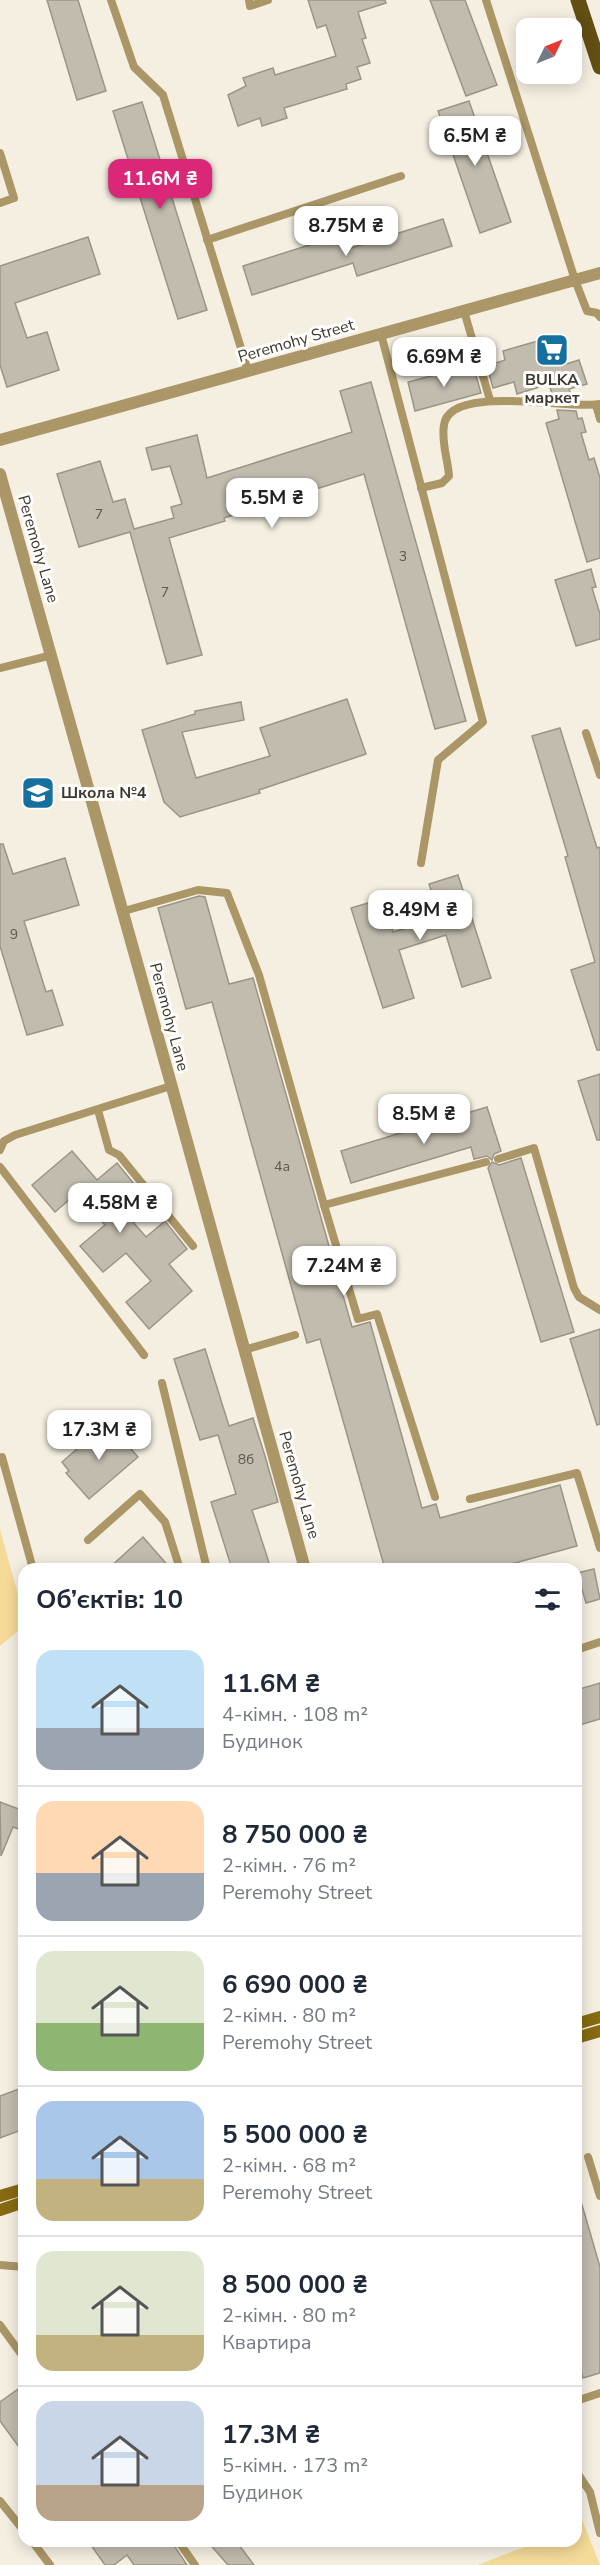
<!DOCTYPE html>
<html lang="uk">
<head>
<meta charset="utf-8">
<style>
  :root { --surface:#fff; --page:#f6f6f7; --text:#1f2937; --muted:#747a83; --line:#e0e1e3; --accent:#db2777 }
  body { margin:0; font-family:"Nunito Sans",sans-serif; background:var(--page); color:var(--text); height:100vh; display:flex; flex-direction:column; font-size:22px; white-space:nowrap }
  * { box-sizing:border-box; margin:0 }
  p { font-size:20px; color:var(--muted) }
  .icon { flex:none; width:33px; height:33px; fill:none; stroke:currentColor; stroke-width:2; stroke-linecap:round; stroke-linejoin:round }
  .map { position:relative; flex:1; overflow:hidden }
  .drawer { position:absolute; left:18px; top:1563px; width:564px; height:984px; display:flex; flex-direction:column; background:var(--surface); border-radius:18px; box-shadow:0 3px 15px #0003 }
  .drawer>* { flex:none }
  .needle { width:39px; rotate:47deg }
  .buttons { position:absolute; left:516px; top:18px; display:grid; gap:12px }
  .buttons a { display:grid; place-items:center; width:66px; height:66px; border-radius:12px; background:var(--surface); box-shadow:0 3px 15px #0003; font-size:30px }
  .price { position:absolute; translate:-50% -51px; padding:0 14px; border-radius:12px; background:#fff; color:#222; font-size:20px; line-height:39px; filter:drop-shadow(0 2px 3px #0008) }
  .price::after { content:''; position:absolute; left:50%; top:36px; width:18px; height:14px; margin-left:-9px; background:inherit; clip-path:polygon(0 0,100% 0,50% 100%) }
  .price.active { background:var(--accent); color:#fff }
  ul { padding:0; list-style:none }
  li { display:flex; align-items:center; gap:18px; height:150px; padding:0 18px }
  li+li { border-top:2px solid var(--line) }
  li span { display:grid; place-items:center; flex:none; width:168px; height:120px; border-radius:18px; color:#555 }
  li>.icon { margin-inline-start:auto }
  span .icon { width:72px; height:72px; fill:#fffc; stroke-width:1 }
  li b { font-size:26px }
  h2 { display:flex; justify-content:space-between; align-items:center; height:72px; padding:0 18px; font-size:26px }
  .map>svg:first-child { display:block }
  .green { fill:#f5da98 }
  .building { fill:#c2bcae; stroke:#9a9587; stroke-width:1.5 }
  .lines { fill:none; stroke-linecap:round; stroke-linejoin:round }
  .lane { stroke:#aa9666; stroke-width:8 }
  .street { stroke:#aa9666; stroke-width:12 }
  .secondary { stroke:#876a11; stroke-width:12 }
  .primary { stroke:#634e14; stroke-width:15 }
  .labels { text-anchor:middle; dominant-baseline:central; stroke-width:6; stroke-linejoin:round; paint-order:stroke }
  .number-label { font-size:14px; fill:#5c5951 }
  .street-label { font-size:16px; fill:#3a3832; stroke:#fefdfa }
  .poi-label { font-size:16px; font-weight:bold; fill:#3a3832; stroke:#fefdfa }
</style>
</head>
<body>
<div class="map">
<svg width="600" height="2565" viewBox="0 0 600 2565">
  <rect width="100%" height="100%" fill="#f5efe1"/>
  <g class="green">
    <polygon points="0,1529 24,1617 24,1626 0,1646"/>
    <polygon points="576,2504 600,2565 478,2565 527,2546 526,2541 576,2541"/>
  </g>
  <g class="building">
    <polygon points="47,0 78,0 106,91 77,100"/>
    <polygon points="308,0 385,0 386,3 358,12 366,38 362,39 370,63 357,67 361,79 346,84 347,89 284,108 287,118 262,126 260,118 238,126 228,95 246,86 243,78 273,68 275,75 336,56 326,25 317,28"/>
    <polygon points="430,0 465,0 497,85 466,96"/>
    <polygon points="469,101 511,222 480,233 438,111"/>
    <polygon points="142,102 207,310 178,319 113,111"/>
    <polygon points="443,219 452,246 357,276 353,263 252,295 243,266 344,234 348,249"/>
    <polygon points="88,237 100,274 15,303 27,338 47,332 59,370 7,387 0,365 0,266"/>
    <polygon points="538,341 541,349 557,344 563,365 579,360 587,384 569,389 572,398 553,397 549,384 517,394 514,382 493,388 487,366 505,360 503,351"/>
    <polygon points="473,365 481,393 415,411 408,382"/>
    <polygon points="371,382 466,721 435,729 364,474 224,518 225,521 169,538 202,655 167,664 130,532 79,547 57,474 100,461 113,502 125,499 134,529 174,518 171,507 182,504 170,466 152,470 146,448 197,435 207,478 352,432 340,391"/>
    <polygon points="557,410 576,411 578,419 582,418 586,432 581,433 589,460 594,458 600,478 600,558 587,562 546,423 559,419"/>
    <polygon points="591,569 596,587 592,588 600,614 600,639 576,646 555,580"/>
    <polygon points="347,699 366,754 259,790 260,793 180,817 164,802 142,730 195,714 195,711 241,702 244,720 182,732 196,778 270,756 260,728"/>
    <polygon points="560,728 597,848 600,847 600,1050 597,1050 571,970 595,962 565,857 568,856 532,736"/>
    <polygon points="0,844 3,844 13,874 65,858 79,905 24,921 46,992 52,990 63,1025 27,1035 0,946"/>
    <polygon points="458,875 491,978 462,987 446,935 399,950 414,998 383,1008 351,908 382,899 393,932 440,918 429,884"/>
    <polygon points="199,896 205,897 229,984 253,978 352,1327 370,1322 422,1508 436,1504 440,1518 560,1485 577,1546 493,1569 385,1569 320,1339 307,1343 212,1002 186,1009 158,908"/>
    <polygon points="600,1074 600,1140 597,1140 578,1081"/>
    <polygon points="487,1107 501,1151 494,1154 492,1160 487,1156 474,1159 471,1147 351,1183 341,1151"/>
    <polygon points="72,1151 97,1180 117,1163 139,1190 120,1207 146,1237 165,1221 187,1249 169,1264 192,1291 149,1329 126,1302 151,1281 126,1253 103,1272 80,1246 105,1225 77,1193 55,1212 32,1185"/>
    <polygon points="521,1158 574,1332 541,1342 488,1168 492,1162 499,1165"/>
    <polygon points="600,1329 600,1424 597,1425 570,1339"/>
    <polygon points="205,1349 229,1426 253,1418 265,1456 278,1502 252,1510 271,1569 232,1569 211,1502 236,1494 218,1435 200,1440 174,1359"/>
    <polygon points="102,1427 106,1432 112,1427 138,1457 89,1499 66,1473 69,1471 62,1462"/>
    <polygon points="143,1537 171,1569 108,1569"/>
    <polygon points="594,1569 600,1599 586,1603 577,1573"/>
    <polygon points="600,1683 600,1719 576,1726 576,1690"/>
    <polygon points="0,1802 24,1811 24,1831 13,1827 1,1856"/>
    <polygon points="24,2087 24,2129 0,2138 0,2096"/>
    <polygon points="576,2198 580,2198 600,2267 600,2373 583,2378 576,2353"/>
    <polygon points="24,2385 24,2454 0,2421 0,2402"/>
    <polygon points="88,2541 171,2541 187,2565 134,2565 127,2555 114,2565 105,2565"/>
    <polygon points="207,2541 236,2541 254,2565 228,2565"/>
  </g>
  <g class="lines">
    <g class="lane">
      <polyline points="111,0 134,67 163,95 248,371"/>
      <polyline points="249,0 250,6 268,0"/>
      <polyline points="486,0 575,280 587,311 597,313 600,317"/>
      <polyline points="0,153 14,198 0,203"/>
      <polyline points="207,240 401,176"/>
      <polyline points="464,311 490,400"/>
      <polyline points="381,334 483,722 438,760 421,863"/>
      <polyline points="596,405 600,419"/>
      <path d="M421,488L442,483L449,476C448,460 441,442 444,425C449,383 572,410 600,404"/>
      <polyline points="0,668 52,655"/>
      <polyline points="586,733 600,775"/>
      <polyline points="124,911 198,890 227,893 259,975 324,1205 358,1319 377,1314 435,1497"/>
      <polyline points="98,1110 109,1150 119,1155 193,1246"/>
      <polyline points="0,1150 4,1141 15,1135 171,1086"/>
      <polyline points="498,1159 534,1148 574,1288 579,1297 600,1310"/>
      <polyline points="0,1167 144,1355"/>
      <polyline points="324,1205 486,1162"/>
      <polyline points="244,1350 295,1335"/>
      <polyline points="162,1383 207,1569"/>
      <polyline points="2,1457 33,1569"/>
      <polyline points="470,1499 577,1473 600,1548"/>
      <polyline points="88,1540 140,1494 165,1522 180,1569"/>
      <polyline points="576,1650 600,1642"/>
      <polyline points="588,2157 600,2196"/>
      <polyline points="0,2265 24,2267"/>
      <polyline points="0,2325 24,2358"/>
      <polyline points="576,2401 600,2393"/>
      <polyline points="576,2471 590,2492 600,2533"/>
      <polyline points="0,2501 24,2531"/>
      <polyline points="32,2541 50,2565"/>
      <polyline points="178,2541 195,2565"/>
    </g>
    <g class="street">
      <polyline points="0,440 600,273"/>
      <path d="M0,474C104,838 204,1204 305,1569"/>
    </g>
    <g class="secondary">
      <polyline points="576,2024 600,2017"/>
      <polyline points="576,2038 600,2031"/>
      <polyline points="0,2196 24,2189"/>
      <polyline points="0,2210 24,2202"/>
    </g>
    <polyline class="primary" points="578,0 600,67"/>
  </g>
  <defs>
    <g id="supermarket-square" transform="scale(1.725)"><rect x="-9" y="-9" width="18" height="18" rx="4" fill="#15709f" stroke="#fefdfa"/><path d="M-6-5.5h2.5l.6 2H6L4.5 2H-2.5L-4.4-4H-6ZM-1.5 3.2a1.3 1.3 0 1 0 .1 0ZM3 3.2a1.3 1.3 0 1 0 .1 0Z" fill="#fff"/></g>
    <g id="school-square" transform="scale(1.725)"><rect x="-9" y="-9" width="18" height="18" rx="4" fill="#15709f" stroke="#fefdfa"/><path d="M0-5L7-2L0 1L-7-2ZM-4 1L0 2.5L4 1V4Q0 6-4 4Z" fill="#fff"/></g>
  </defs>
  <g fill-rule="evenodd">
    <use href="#supermarket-square" x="552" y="350"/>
    <use href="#school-square" x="38" y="793"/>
  </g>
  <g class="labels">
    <g class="number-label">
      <text x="99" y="514">7</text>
      <text x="403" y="556">3</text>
      <text x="165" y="592">7</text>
      <text x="14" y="934">9</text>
      <text x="282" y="1166">4а</text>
      <text x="246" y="1459">8б</text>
    </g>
    <g class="street-label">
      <text transform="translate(296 341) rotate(-16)">Peremohy Street</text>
      <text transform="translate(38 549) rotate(74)">Peremohy Lane</text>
      <text transform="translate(169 1017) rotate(75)">Peremohy Lane</text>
      <text transform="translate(299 1485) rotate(74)">Peremohy Lane</text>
    </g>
    <g class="poi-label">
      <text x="552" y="380">BULKA<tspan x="552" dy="18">маркет</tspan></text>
      <text x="61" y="793" text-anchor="start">Школа №4</text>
    </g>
  </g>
</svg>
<div class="buttons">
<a><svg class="needle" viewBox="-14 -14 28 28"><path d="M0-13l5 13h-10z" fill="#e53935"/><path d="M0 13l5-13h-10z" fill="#747a83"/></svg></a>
</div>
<b class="price" style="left:475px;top:167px">6.5M ₴</b>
<b class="price active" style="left:160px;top:210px">11.6M ₴</b>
<b class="price" style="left:346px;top:257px">8.75M ₴</b>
<b class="price" style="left:444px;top:388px">6.69M ₴</b>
<b class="price" style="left:272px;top:529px">5.5M ₴</b>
<b class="price" style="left:420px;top:941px">8.49M ₴</b>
<b class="price" style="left:424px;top:1145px">8.5M ₴</b>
<b class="price" style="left:120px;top:1234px">4.58M ₴</b>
<b class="price" style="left:344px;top:1297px">7.24M ₴</b>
<b class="price" style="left:99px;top:1461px">17.3M ₴</b>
<section class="drawer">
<h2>Об’єктів: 10<svg class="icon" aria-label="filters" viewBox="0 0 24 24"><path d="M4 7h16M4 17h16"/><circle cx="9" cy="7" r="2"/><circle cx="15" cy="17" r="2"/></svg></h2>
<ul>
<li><span style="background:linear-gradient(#bfe0f5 65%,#9aa5b1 0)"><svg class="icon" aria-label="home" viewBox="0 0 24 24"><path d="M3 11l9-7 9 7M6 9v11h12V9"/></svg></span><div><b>11.6M ₴</b><p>4-кімн. · 108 m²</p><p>Будинок</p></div></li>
<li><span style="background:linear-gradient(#ffd9b3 60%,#9aa5b1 0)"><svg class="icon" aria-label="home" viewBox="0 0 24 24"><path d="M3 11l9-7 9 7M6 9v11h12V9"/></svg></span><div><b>8 750 000 ₴</b><p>2-кімн. · 76 m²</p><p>Peremohy Street</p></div></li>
<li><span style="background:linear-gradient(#dfe7d0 60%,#8fb573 0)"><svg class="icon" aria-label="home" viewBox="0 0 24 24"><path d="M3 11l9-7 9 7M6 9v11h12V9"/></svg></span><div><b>6 690 000 ₴</b><p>2-кімн. · 80 m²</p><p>Peremohy Street</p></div></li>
<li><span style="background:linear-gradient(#a9c7e8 65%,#c2b280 0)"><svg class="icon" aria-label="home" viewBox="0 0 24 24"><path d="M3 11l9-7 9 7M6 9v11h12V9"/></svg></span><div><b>5 500 000 ₴</b><p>2-кімн. · 68 m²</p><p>Peremohy Street</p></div></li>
<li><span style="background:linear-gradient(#dfe7d0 70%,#c2b280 0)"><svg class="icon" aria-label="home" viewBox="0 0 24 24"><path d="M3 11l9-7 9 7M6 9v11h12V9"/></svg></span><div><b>8 500 000 ₴</b><p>2-кімн. · 80 m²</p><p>Квартира</p></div></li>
<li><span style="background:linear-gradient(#c9d6e8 70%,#b9a48a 0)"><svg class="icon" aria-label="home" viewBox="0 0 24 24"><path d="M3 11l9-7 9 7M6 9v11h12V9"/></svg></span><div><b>17.3M ₴</b><p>5-кімн. · 173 m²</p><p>Будинок</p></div></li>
</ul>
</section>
</div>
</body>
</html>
